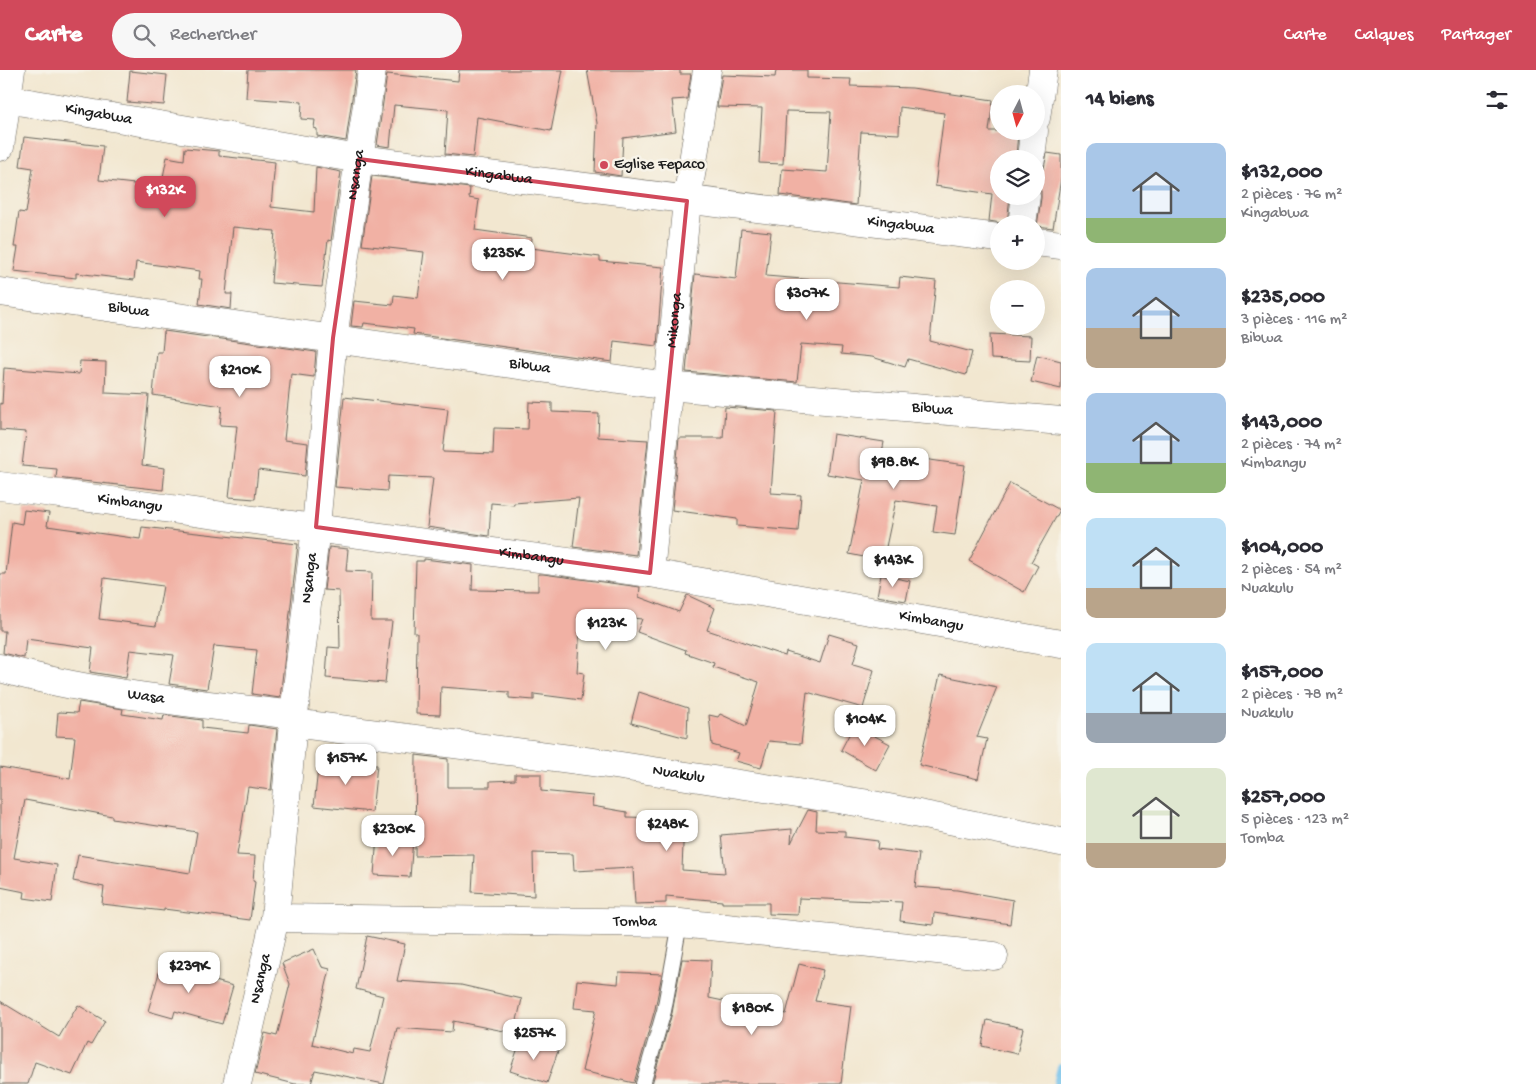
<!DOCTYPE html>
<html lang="fr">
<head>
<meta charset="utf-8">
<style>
  :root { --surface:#fff; --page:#f7f7f7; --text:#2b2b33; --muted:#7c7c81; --accent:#d1495b }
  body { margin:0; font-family:"Gochi Hand",sans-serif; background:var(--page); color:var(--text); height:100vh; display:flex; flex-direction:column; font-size:19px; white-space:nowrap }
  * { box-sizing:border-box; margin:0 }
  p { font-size:16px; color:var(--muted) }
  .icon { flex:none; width:28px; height:28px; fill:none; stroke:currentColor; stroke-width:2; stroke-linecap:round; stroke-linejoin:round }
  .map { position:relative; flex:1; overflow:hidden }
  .panel { display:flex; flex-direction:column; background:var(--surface); width:475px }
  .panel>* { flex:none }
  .needle { width:32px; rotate:186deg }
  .tools { position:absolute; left:990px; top:15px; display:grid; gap:10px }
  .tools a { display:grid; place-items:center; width:55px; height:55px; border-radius:50%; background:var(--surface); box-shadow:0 5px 20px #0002; font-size:25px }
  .price { position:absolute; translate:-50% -42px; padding:0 11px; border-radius:10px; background:#fff; color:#222; font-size:16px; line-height:32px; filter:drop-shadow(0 1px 2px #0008) }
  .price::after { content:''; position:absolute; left:50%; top:30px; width:15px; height:11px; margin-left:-8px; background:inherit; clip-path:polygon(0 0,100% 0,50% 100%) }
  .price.current { background:var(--accent); color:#fff }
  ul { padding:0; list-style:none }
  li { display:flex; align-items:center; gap:15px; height:125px; padding:0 25px }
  li span { display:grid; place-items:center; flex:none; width:140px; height:100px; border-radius:10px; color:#555 }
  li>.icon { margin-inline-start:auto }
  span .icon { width:60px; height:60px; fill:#fffc; stroke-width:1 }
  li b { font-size:21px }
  h2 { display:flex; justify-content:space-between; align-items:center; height:60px; padding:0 25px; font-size:21px }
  header { display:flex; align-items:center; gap:30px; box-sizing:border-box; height:70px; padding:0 25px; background:var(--accent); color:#fff }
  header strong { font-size:24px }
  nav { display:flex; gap:28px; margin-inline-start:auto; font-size:18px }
  .search { width:350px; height:45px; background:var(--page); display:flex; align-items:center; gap:12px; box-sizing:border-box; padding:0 18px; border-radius:28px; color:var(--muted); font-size:19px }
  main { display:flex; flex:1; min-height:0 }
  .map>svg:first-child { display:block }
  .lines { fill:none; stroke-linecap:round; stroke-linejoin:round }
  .stream { stroke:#71c1ec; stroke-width:8 }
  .building { fill:#f1b1a4; fill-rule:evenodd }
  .service-casing { stroke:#67635b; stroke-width:16 }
  .minor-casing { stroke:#67635b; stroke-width:29 }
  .service { stroke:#fff; stroke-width:14 }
  .minor { stroke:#fff; stroke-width:28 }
  .marked { fill:none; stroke:#d1495b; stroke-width:4; stroke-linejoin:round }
  .poi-dot { fill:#d1495b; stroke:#f7f3e8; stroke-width:2 }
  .labels { text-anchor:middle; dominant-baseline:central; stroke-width:5; stroke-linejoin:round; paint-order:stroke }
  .street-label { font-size:16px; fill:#1c1c1c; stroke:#f7f3e8 }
  .poi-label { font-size:16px; fill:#1c1c1c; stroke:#f7f3e8; text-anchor:start }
</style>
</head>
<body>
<header>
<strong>Carte</strong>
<div class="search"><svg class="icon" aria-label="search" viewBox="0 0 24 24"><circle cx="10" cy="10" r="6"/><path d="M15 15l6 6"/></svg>Rechercher</div>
<nav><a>Carte</a><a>Calques</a><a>Partager</a></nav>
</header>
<main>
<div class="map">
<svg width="1061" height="1014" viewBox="0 0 1061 1014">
  <rect width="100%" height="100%" fill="#f7f3e8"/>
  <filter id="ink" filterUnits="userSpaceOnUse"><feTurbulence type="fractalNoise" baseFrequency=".02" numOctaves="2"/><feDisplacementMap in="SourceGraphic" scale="10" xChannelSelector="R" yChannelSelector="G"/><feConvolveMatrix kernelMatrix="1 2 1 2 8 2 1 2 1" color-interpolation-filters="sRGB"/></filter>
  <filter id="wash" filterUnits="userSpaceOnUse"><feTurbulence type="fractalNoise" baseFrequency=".0096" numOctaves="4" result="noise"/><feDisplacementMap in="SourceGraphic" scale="20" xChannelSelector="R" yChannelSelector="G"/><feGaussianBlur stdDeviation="1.12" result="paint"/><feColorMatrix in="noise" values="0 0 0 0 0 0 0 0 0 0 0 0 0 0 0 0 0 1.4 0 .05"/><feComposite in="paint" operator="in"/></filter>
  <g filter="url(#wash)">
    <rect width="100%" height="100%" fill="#f2e7d0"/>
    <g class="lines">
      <polyline class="stream" points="1057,1014 1061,997"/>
    </g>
    <g id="blocks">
      <g class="building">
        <polygon points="248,0 356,0 346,71 317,66 317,59 314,58 315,50 301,49 302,32 246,28"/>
        <polygon points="459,0 563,0 551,61 477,47 473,87 445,84 448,40 394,35 390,77 377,75 387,4 458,11"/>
        <polygon points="587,0 680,0 680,4 691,4 687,29 672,30 676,61 623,68 621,106 595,102 597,53"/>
        <polygon points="776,0 807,0 807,8 851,9 850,16 912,18 993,30 989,61 1018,61 1016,89 999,89 999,126 1010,126 1007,154 989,151 992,124 935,116 944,43 900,37 899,64 861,62 856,135 780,125 782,99 827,102 831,42 786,41 783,94 759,93 762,38 717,37 722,5 775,7"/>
        <polygon points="130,1 167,5 164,35 127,32"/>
        <polygon points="24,67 103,76 99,110 161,117 167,87 184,90 185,78 219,81 219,86 275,92 271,137 314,142 316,97 341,102 331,171 328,170 322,217 271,213 275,161 233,157 226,224 232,224 231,239 199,234 202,209 199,209 200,201 136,192 134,210 76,203 76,208 14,201 18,177 14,177 19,142 26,143 33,98 20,96"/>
        <polygon points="1047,83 1061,85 1061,108 1053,158 1037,156 1041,128 1041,121 1036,114 1036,104 1044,98"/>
        <polygon points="372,106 470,118 469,128 479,130 475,160 532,168 531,178 600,187 600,191 663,197 657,276 614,271 612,292 413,264 414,259 364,253 363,257 351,256 354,231 393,235 394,225 418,228 424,182 362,175"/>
        <polygon points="741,159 771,162 766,206 899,217 900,207 936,211 930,271 972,282 966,305 908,289 905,297 872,287 841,284 842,277 801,274 797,312 686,302 695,204 736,209"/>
        <polygon points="164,261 316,282 314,307 291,304 284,370 308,373 305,406 258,400 255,429 229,427 237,356 220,355 222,336 153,325 157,282 162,282"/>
        <polygon points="990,264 1031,266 1030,291 991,289"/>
        <polygon points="1037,285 1061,291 1061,319 1031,312"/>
        <polygon points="80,291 106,292 105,323 149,325 142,395 165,398 163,420 56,408 57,399 22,396 26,362 0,360 0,333 2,334 4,298 79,304"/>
        <polygon points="344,327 448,339 443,382 493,384 494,358 528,359 529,332 552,333 552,342 599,344 598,367 648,370 636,485 573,477 579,428 514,433 514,435 491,433 489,466 427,457 433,408 388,406 387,421 335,417"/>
        <polygon points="725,337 777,341 771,423 801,425 798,461 737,456 737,449 672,440 679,368 723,368"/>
        <polygon points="833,364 884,372 882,383 965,395 955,465 933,462 937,436 896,430 883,491 849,484 864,410 827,404"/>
        <polygon points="1010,413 1060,440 1031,492 1038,496 1024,522 969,491"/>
        <path d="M24,440L49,443L47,456L140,469L142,457L298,474L280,628L252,624L257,580L214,576L207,619L169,614L174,585L130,580L126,608L90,602L93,578L26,569L24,588L3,583L5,561H0V504H6L12,452L22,454ZM104,508L163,516L156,556L99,549Z"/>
        <polygon points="329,477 348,479 346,501 372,502 371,551 392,551 385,613 326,608 328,577 340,578 339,521 324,520"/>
        <polygon points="424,489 473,495 472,520 538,521 538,504 543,504 640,517 639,527 679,542 687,525 715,538 707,560 785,586 786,582 820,593 829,564 859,573 853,594 874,600 863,638 807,622 801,674 769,671 761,698 736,691 739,683 712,675 709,645 718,647 720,644 746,656 759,612 713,597 714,593 685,583 686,580 637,562 642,549 581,543 577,602 584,603 581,630 534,624 534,630 509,628 509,622 441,617 440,645 416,644 417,563 414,563 416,491 424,491"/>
        <polygon points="881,505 910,511 906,531 877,526"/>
        <polygon points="940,605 997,617 977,667 987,669 978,709 919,695"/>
        <polygon points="639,622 688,638 687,668 631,653"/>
        <polygon points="79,632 123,639 122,644 163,650 164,645 202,650 202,658 248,663 249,655 277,659 271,720 248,717 237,785 255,786 253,811 255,812 250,850 164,839 164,841 102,834 104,817 73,811 78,785 190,803 197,762 112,749 112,746 25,730 14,788 57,795 52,832 24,828 25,822 0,817 0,697 70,709 75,667 56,666 58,642 77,643"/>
        <polygon points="854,655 890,674 876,700 841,680"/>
        <polygon points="416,685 448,689 448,717 490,717 490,711 515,710 515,704 541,704 541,721 593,726 592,736 627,742 627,747 684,749 682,800 725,803 721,765 792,759 791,773 808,740 817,742 816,760 845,761 845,767 878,771 877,779 919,784 915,817 957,820 1013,830 1010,854 934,843 933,855 900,851 902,832 799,828 798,845 769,844 769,833 722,833 722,831 666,826 666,833 635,834 633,798 574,801 573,784 533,783 534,826 472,822 474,785 415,786"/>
        <polygon points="319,689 377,695 372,742 314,736"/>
        <polygon points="377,766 413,769 410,807 374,805"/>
        <polygon points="367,866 405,874 397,911 461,915 522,929 514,963 453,951 452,962 397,958 384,1014 315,1000 311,1014 295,1014 255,1004 265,963 277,966 290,914 282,893 314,879 322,897 330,899 312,974 353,984 354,979 370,982 383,926 356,919"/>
        <polygon points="163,889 189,896 187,903 233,916 222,954 175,941 173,948 148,941"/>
        <polygon points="682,889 711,890 709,928 786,944 799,894 823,900 815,931 851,936 841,1014 652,1014 672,943"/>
        <polygon points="619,902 662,904 655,939 634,1013 582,1001 596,940 574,938 577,910 618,914"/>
        <polygon points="0,931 59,967 78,935 105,951 91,975 87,973 72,1005 35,992 28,1014 0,1014"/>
        <polygon points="987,950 1023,958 1017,984 982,976"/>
        <polygon points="521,969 558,981 547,1013 510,1001"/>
      </g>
    </g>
  </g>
  <g filter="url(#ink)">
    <use href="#blocks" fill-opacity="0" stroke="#67635b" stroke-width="1"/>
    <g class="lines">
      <g class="service-casing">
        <polyline id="service" points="643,1014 664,941 680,853"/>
      </g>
      <g class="minor-casing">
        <g id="minor">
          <path id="s1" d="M0,28L359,89L999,168"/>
          <polyline points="1036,48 1043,0"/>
          <polyline points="0,77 11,0"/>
          <polyline points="1031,89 1034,61"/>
          <polyline points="1022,154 1026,126"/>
          <polyline points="1036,172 1061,175"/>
          <path id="s2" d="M0,222L668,316L1061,351"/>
          <path id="s3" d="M0,416L650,503L1061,574"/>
          <path id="s4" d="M650,503L687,131L707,0"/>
          <path id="s5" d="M0,598C96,625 195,633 294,645"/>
          <path id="s6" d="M293,653L608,694L863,733L1061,772"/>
          <path id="s7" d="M275,848L680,853L994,886"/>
          <path id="s8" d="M237,1014L275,848L293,653L316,457L333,268L372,0"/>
        </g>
      </g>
      <use href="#service" class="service"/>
      <use href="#minor" class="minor"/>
    </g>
  </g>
  <path class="marked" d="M359,89L687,131L650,503L316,457L333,268Z"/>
  <circle class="poi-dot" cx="604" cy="95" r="5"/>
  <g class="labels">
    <g class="street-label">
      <text stroke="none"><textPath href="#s1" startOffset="100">Kingabwa</textPath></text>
      <text stroke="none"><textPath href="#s8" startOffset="918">Nsanga</textPath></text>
      <text stroke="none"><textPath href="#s1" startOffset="505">Kingabwa</textPath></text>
      <text stroke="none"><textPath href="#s1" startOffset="910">Kingabwa</textPath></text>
      <text stroke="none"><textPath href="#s2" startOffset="130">Bibwa</textPath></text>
      <text stroke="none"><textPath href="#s4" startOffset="254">Mikonga</textPath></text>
      <text stroke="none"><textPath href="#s2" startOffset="535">Bibwa</textPath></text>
      <text stroke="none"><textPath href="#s2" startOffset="940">Bibwa</textPath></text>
      <text stroke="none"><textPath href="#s3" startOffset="131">Kimbangu</textPath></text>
      <text stroke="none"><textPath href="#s3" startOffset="536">Kimbangu</textPath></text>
      <text stroke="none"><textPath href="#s8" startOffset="512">Nsanga</textPath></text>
      <text stroke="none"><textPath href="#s3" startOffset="941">Kimbangu</textPath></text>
      <text stroke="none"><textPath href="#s5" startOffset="149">Wasa</textPath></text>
      <text stroke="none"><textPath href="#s6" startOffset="389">Nuakulu</textPath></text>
      <text stroke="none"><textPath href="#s7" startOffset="360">Tomba</textPath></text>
      <text stroke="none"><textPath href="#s8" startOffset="108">Nsanga</textPath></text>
    </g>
    <g class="poi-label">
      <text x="614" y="95">Eglise Fepaco</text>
    </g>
  </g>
</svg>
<div class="tools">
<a><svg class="needle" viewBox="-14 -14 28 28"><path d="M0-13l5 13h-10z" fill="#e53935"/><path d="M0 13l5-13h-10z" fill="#7c7c81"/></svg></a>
<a><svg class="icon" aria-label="layers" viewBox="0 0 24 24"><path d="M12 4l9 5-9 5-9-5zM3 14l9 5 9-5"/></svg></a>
<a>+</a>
<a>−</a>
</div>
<b class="price current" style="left:165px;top:148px">$132K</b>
<b class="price" style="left:503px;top:211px">$235K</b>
<b class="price" style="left:807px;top:251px">$307K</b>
<b class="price" style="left:240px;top:328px">$210K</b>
<b class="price" style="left:894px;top:420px">$98.8K</b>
<b class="price" style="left:893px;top:518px">$143K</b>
<b class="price" style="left:606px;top:581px">$123K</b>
<b class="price" style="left:865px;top:677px">$104K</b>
<b class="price" style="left:346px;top:716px">$157K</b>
<b class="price" style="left:667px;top:782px">$248K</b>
<b class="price" style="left:393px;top:787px">$230K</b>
<b class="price" style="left:189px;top:924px">$239K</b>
<b class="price" style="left:752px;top:966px">$180K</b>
<b class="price" style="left:534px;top:991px">$257K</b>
</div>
<section class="panel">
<h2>14 biens<svg class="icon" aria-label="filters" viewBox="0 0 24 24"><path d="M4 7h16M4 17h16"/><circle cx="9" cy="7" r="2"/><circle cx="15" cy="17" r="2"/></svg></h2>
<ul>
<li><span style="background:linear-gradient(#a9c7e8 75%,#8fb573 0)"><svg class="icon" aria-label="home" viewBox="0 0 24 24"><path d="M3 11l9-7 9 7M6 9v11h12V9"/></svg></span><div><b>$132,000</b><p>2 pièces · 76 m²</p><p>Kingabwa</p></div></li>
<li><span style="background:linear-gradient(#a9c7e8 60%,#b9a48a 0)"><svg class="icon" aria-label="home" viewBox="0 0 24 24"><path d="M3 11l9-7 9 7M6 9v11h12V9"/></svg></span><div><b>$235,000</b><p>3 pièces · 116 m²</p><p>Bibwa</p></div></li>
<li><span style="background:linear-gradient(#a9c7e8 70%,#8fb573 0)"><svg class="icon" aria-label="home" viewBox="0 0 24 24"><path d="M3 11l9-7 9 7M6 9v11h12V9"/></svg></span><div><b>$143,000</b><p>2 pièces · 74 m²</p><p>Kimbangu</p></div></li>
<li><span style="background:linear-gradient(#bfe0f5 70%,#b9a48a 0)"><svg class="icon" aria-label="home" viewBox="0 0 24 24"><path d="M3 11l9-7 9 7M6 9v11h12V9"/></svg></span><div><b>$104,000</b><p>2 pièces · 54 m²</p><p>Nuakulu</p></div></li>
<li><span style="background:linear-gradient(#bfe0f5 70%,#9aa5b1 0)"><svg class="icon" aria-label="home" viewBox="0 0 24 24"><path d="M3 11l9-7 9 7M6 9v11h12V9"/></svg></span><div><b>$157,000</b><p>2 pièces · 78 m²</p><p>Nuakulu</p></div></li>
<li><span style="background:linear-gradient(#dfe7d0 75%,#b9a48a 0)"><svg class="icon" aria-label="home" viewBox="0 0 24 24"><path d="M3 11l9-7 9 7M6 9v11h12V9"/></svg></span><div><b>$257,000</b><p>5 pièces · 123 m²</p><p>Tomba</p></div></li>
</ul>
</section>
</main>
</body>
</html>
